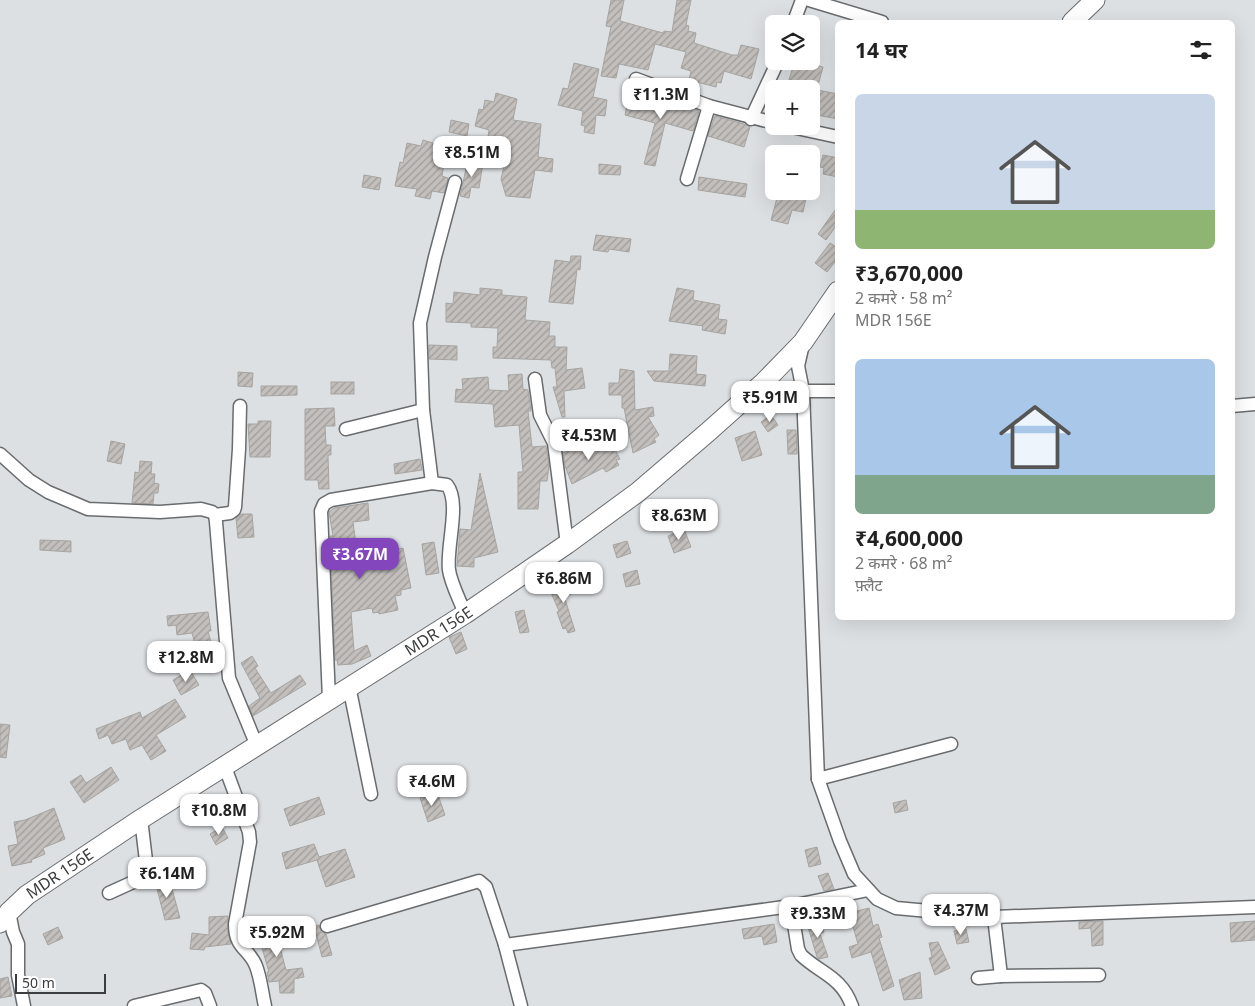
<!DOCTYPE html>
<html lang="hi">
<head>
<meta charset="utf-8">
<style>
  :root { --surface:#fff; --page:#f2f2f2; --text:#222; --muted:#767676; --accent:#8346bc }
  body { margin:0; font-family:"Noto Sans","Noto Sans Devanagari",sans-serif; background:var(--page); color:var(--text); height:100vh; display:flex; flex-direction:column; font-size:19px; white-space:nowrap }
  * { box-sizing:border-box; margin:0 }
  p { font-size:16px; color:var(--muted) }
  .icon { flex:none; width:28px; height:28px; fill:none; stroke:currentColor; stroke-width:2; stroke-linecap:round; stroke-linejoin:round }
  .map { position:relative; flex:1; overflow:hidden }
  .side { position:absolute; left:835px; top:20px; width:400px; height:600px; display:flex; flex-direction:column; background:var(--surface); border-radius:8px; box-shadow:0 5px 20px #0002 }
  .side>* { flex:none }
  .buttons { position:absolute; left:765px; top:15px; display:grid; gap:10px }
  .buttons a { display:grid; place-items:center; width:55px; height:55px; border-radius:8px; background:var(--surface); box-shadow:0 5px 20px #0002; font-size:25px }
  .scale { position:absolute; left:15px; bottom:12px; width:91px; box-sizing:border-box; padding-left:5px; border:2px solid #3c3d3e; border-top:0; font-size:14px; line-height:18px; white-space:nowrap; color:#3c3d3e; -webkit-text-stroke:4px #fff; paint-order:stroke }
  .price { position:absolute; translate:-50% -42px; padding:0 11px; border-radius:10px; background:#fff; color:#222; font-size:16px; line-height:32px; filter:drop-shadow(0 1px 2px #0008) }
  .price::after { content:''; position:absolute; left:50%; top:30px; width:15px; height:11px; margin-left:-8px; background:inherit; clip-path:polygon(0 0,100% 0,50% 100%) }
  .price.current { background:var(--accent); color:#fff }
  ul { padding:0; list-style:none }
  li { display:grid; align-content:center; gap:10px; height:265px; padding:0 20px }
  li span { display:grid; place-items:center; height:155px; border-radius:8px; color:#555 }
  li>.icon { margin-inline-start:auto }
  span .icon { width:90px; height:90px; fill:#fffc; stroke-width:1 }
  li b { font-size:21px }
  h2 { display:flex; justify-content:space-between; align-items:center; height:60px; padding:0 20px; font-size:21px }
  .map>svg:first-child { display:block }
  .building { fill:url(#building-hatch); stroke:#a6a4a1 }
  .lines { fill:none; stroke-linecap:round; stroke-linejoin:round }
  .minor-casing { stroke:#696c6e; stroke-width:15 }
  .secondary-casing { stroke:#696c6e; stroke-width:21 }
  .minor { stroke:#fff; stroke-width:12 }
  .secondary { stroke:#fff; stroke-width:19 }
  .labels { text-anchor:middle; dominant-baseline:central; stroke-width:5; stroke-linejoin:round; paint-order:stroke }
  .street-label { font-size:16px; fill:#3c3d3e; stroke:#fff }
</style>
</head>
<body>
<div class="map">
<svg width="1255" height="1006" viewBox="0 0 1255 1006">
  <defs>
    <pattern id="building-hatch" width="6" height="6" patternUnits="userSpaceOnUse" patternTransform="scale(1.25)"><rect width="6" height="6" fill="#c2bfbc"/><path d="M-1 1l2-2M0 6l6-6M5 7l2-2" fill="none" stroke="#9f9c9a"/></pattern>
  </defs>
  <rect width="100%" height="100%" fill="#dde0e3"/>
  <g class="building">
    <polygon points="611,0 624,0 620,21 663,33 664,31 672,32 677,0 691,0 686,25 689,26 688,31 696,33 694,43 732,55 738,55 741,45 759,49 751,79 724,71 721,83 717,82 716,87 689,80 691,71 681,68 686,52 655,44 648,70 619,64 616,78 601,76 611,27 606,26"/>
    <polygon points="795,61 802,61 823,67 817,89 813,89 838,94 838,119 811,114 811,89 786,89"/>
    <polygon points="574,63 599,69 593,97 607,100 605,116 596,115 594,134 584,132 585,126 581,125 583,111 558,105 563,88 568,89"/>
    <polygon points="496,93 517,99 513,120 541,124 538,157 553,159 552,172 535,170 530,198 506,196 501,179 504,166 487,162 493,138 488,137 489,130 475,126 479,109 483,110 485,100 494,102"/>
    <polygon points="629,95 663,104 664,98 699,111 693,131 665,123 655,166 644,164 655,123 625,115"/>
    <polygon points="715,116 744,124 750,127 744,147 708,136"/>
    <polygon points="451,120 469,124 467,136 449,132"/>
    <polygon points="423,140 436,144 433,161 444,163 442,176 448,178 444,193 432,191 430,199 415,196 417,189 395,186 400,162 403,163 407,143 421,146"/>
    <polygon points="823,155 838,158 838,177 823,174 824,168 820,167"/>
    <polygon points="468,160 483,163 479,188 471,187 469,198 460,196"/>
    <polygon points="599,164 621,166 620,175 599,174"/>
    <polygon points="364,175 381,178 379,190 362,187"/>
    <polygon points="699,177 747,184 745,197 698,190"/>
    <polygon points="779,191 794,191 807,194 803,212 792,210 788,224 771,220"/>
    <polygon points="838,206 838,223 826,240 818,234"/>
    <polygon points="596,235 631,239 629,252 609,249 608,252 593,250"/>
    <polygon points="830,243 838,248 838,258 827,272 815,263"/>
    <polygon points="571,256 581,256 580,270 577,269 573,304 549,302 555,260 570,262"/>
    <polygon points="480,288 502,290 502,295 527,297 525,320 550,322 549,336 555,336 555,347 567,347 566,370 582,368 585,388 564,391 565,417 562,417 553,387 557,387 555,368 552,368 551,360 493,358 493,347 497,347 498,328 471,327 471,323 446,322 446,303 453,304 454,292 480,295"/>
    <polygon points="677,288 694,291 693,300 720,305 718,319 727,320 725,334 702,330 703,326 669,321"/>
    <polygon points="429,345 457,346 457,360 429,359"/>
    <polygon points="670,354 697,356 696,374 706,375 705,386 654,381 647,371 669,371"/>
    <polygon points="620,369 634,371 635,410 653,407 654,416 648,417 659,435 654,439 656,442 633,453 624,408 622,408 622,395 609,395 609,383 619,383"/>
    <polygon points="238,372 253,373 252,387 238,386"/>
    <polygon points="522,374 523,389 528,390 531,411 528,411 532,447 546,446 549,466 547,481 540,481 538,509 518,509 518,472 523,472 519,425 495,427 493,404 455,402 456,389 463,390 462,379 488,377 489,390 509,391 508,375"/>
    <rect x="331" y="382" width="23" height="12"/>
    <polygon points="261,386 297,386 297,395 261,396"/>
    <polygon points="334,408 335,426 325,426 326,445 331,445 331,455 328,455 329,489 319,489 318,480 305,480 305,409"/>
    <polygon points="771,415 778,425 768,432 761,422"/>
    <polygon points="258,421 271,421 270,457 250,457 248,424 258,424"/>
    <polygon points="787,430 796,430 797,454 788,454"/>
    <polygon points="755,431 762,455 742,461 735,438"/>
    <polygon points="111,441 125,444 121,464 107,461"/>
    <polygon points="611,442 620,459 616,460 619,465 606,472 603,468 572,484 565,466 563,453 571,450 571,449 591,443 593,452"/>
    <polygon points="420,459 422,470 395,474 394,464"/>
    <polygon points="140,461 152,462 151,474 155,474 154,483 159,484 158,493 154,493 153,504 132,503 135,472 139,473"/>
    <polygon points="480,473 498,552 474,558 474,567 457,566 460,529 471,530"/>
    <polygon points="368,503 369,520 353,522 357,552 364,551 365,556 403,548 411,588 401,590 401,595 395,596 398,610 379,614 379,612 373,613 372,608 351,612 354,651 367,645 371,656 352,664 338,665 337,660 335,660 330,536 333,536 329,512 334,508"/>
    <polygon points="241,514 252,514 254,537 238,538 236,518"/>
    <polygon points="684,529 691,547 674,553 668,536"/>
    <polygon points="40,540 71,541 71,552 40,550"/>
    <polygon points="627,541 631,553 617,558 613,545"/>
    <polygon points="434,542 439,573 426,575 422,544"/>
    <polygon points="637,570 640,584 626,587 623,574"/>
    <polygon points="574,581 577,592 564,596 575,631 568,633 566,628 563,629 557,612 559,611 549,588 559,584 559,585"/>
    <polygon points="524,610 529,632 520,633 515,612"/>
    <polygon points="208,612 211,631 208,631 215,658 200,662 192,633 177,635 176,625 168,626 167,616"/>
    <polygon points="461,632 467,649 456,654 449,637"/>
    <polygon points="252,656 258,666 255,668 271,693 300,675 306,684 253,716 249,706 260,698 241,663"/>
    <polygon points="190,670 199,685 181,695 173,680"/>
    <polygon points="175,699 186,717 156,735 166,751 151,760 142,745 130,750 126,739 112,744 108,735 99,739 96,729 140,712 142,718"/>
    <polygon points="0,724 10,725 6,758 0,757"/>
    <polygon points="111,767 119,780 84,803 70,782 81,775 86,783"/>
    <polygon points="437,792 445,815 428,822 420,798"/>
    <polygon points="319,797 325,814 290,826 284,809"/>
    <polygon points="906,800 908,810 895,813 893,803"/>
    <polygon points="54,808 65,839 43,848 45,854 31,860 32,862 12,866 8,846 18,844 14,822 25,820"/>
    <polygon points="222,827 228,838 216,845 210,834"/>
    <polygon points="314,844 319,857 345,849 355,877 326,887 317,860 286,869 282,853"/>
    <polygon points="817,847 821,864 809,867 805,850"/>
    <polygon points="828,873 834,889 824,891 818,876"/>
    <polygon points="169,878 180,918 165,920 155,881"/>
    <polygon points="869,908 873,926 878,924 882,937 879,938 894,986 883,991 871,952 852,958 849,947 858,944 849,913"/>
    <polygon points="228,916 228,933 231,944 205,947 204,950 190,949 192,933 209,935 209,917"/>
    <polygon points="820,920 824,932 820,934 828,957 819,959 817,957 807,924"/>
    <polygon points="1103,921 1103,945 1092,946 1091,928 1079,929 1079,922"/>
    <polygon points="1255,921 1255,940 1231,942 1230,923"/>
    <polygon points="287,922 290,931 277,936 286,970 302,968 304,977 294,979 294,993 280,993 279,981 269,982 267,972 269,972 260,941 253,943 250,934"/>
    <polygon points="774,924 777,942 764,945 762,936 744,939 742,929"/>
    <polygon points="319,925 321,932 326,934 332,955 322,957 314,926"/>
    <polygon points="58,927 63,938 48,945 43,934"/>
    <polygon points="966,929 969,942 957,944 954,931"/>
    <polygon points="938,942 950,968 935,975 929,958 932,957 929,943"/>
    <polygon points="920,972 922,998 904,1000 899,980"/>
    <polygon points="8,977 12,996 0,998 0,979"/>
  </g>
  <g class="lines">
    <g class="minor-casing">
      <g id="minor">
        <polyline points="809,0 882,22"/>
        <polyline points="793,24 802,0"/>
        <polyline points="636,79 709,106 774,123"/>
        <polyline points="751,119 778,61"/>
        <polyline points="787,126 838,137"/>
        <polyline points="687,179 709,106"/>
        <polyline points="803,344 798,366 803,391 818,779 840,841 854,874 877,899 896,908 994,917 1255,907"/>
        <polyline points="535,379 540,415 554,443 567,544"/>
        <polyline points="803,391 838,391"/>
        <polyline points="1232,406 1255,404"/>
        <polyline points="346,429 423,410"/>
        <polyline points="0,454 29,480 48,492 88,509 160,512 201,509 212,512 215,515 216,522 229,678 257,746"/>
        <polyline points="432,483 423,410 420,323 435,257 455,182"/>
        <polyline points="215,515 230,513 234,510 235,507 239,449 240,406"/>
        <polyline points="349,686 371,794"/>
        <path d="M329,699L321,511L324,504L331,500L432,483L447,485C461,503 446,546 449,570C451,584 460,600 465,614"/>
        <path d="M225,767L249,832L250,842L235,924C235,949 249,948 256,966C261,979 262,993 265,1006"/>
        <polyline points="818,779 951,744"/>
        <polyline points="109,893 142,878 146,874 147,869 141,819"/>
        <path d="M791,906L798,949L801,955C821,974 841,976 852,1006"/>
        <polyline points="9,912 13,932 18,944 18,975 24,1006"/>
        <polyline points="994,917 1001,976"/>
        <polyline points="327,926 479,881 486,887 505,945 521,1006"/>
        <polyline points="505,945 791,906 868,890"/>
        <polyline points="978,978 1001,976 1099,975"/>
        <polyline points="134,1006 201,990 205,993 210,1006"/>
      </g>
    </g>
    <g class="secondary-casing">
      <g id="secondary">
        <polyline points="1072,22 1095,0"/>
        <path id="s1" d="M0,923L9,912L27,895L141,819L465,614L567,544L638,492L708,432L764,382L803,342L838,291"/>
      </g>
    </g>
    <use href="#minor" class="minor"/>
    <use href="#secondary" class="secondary"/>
  </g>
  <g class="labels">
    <g class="street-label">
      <text stroke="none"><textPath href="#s1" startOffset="528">MDR 156E</textPath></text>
      <text stroke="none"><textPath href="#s1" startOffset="78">MDR 156E</textPath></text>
    </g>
  </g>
</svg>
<div class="buttons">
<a><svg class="icon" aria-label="layers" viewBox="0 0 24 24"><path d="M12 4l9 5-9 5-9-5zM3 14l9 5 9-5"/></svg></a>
<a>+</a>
<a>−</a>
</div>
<div class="scale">50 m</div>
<b class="price" style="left:661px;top:120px">₹11.3M</b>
<b class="price" style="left:472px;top:178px">₹8.51M</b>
<b class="price" style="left:770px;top:423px">₹5.91M</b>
<b class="price" style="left:589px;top:461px">₹4.53M</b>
<b class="price" style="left:679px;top:541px">₹8.63M</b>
<b class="price current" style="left:360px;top:580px">₹3.67M</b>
<b class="price" style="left:564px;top:604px">₹6.86M</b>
<b class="price" style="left:186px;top:683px">₹12.8M</b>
<b class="price" style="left:432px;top:807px">₹4.6M</b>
<b class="price" style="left:219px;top:836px">₹10.8M</b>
<b class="price" style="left:167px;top:899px">₹6.14M</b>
<b class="price" style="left:961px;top:936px">₹4.37M</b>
<b class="price" style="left:818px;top:939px">₹9.33M</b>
<b class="price" style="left:277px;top:958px">₹5.92M</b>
<section class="side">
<h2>14 घर<svg class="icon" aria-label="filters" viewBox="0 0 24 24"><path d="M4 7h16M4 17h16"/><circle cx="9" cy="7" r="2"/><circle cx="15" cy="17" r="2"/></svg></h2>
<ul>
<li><span style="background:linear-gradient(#c9d6e8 75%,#8fb573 0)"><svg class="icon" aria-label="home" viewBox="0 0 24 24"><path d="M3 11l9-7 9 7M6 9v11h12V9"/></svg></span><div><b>₹3,670,000</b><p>2 कमरे · 58 m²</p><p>MDR 156E</p></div></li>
<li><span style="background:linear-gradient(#a9c7e8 75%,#7fa58c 0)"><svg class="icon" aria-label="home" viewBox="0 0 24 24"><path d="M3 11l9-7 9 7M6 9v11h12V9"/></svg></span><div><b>₹4,600,000</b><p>2 कमरे · 68 m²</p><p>फ़्लैट</p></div></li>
</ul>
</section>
</div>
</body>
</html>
